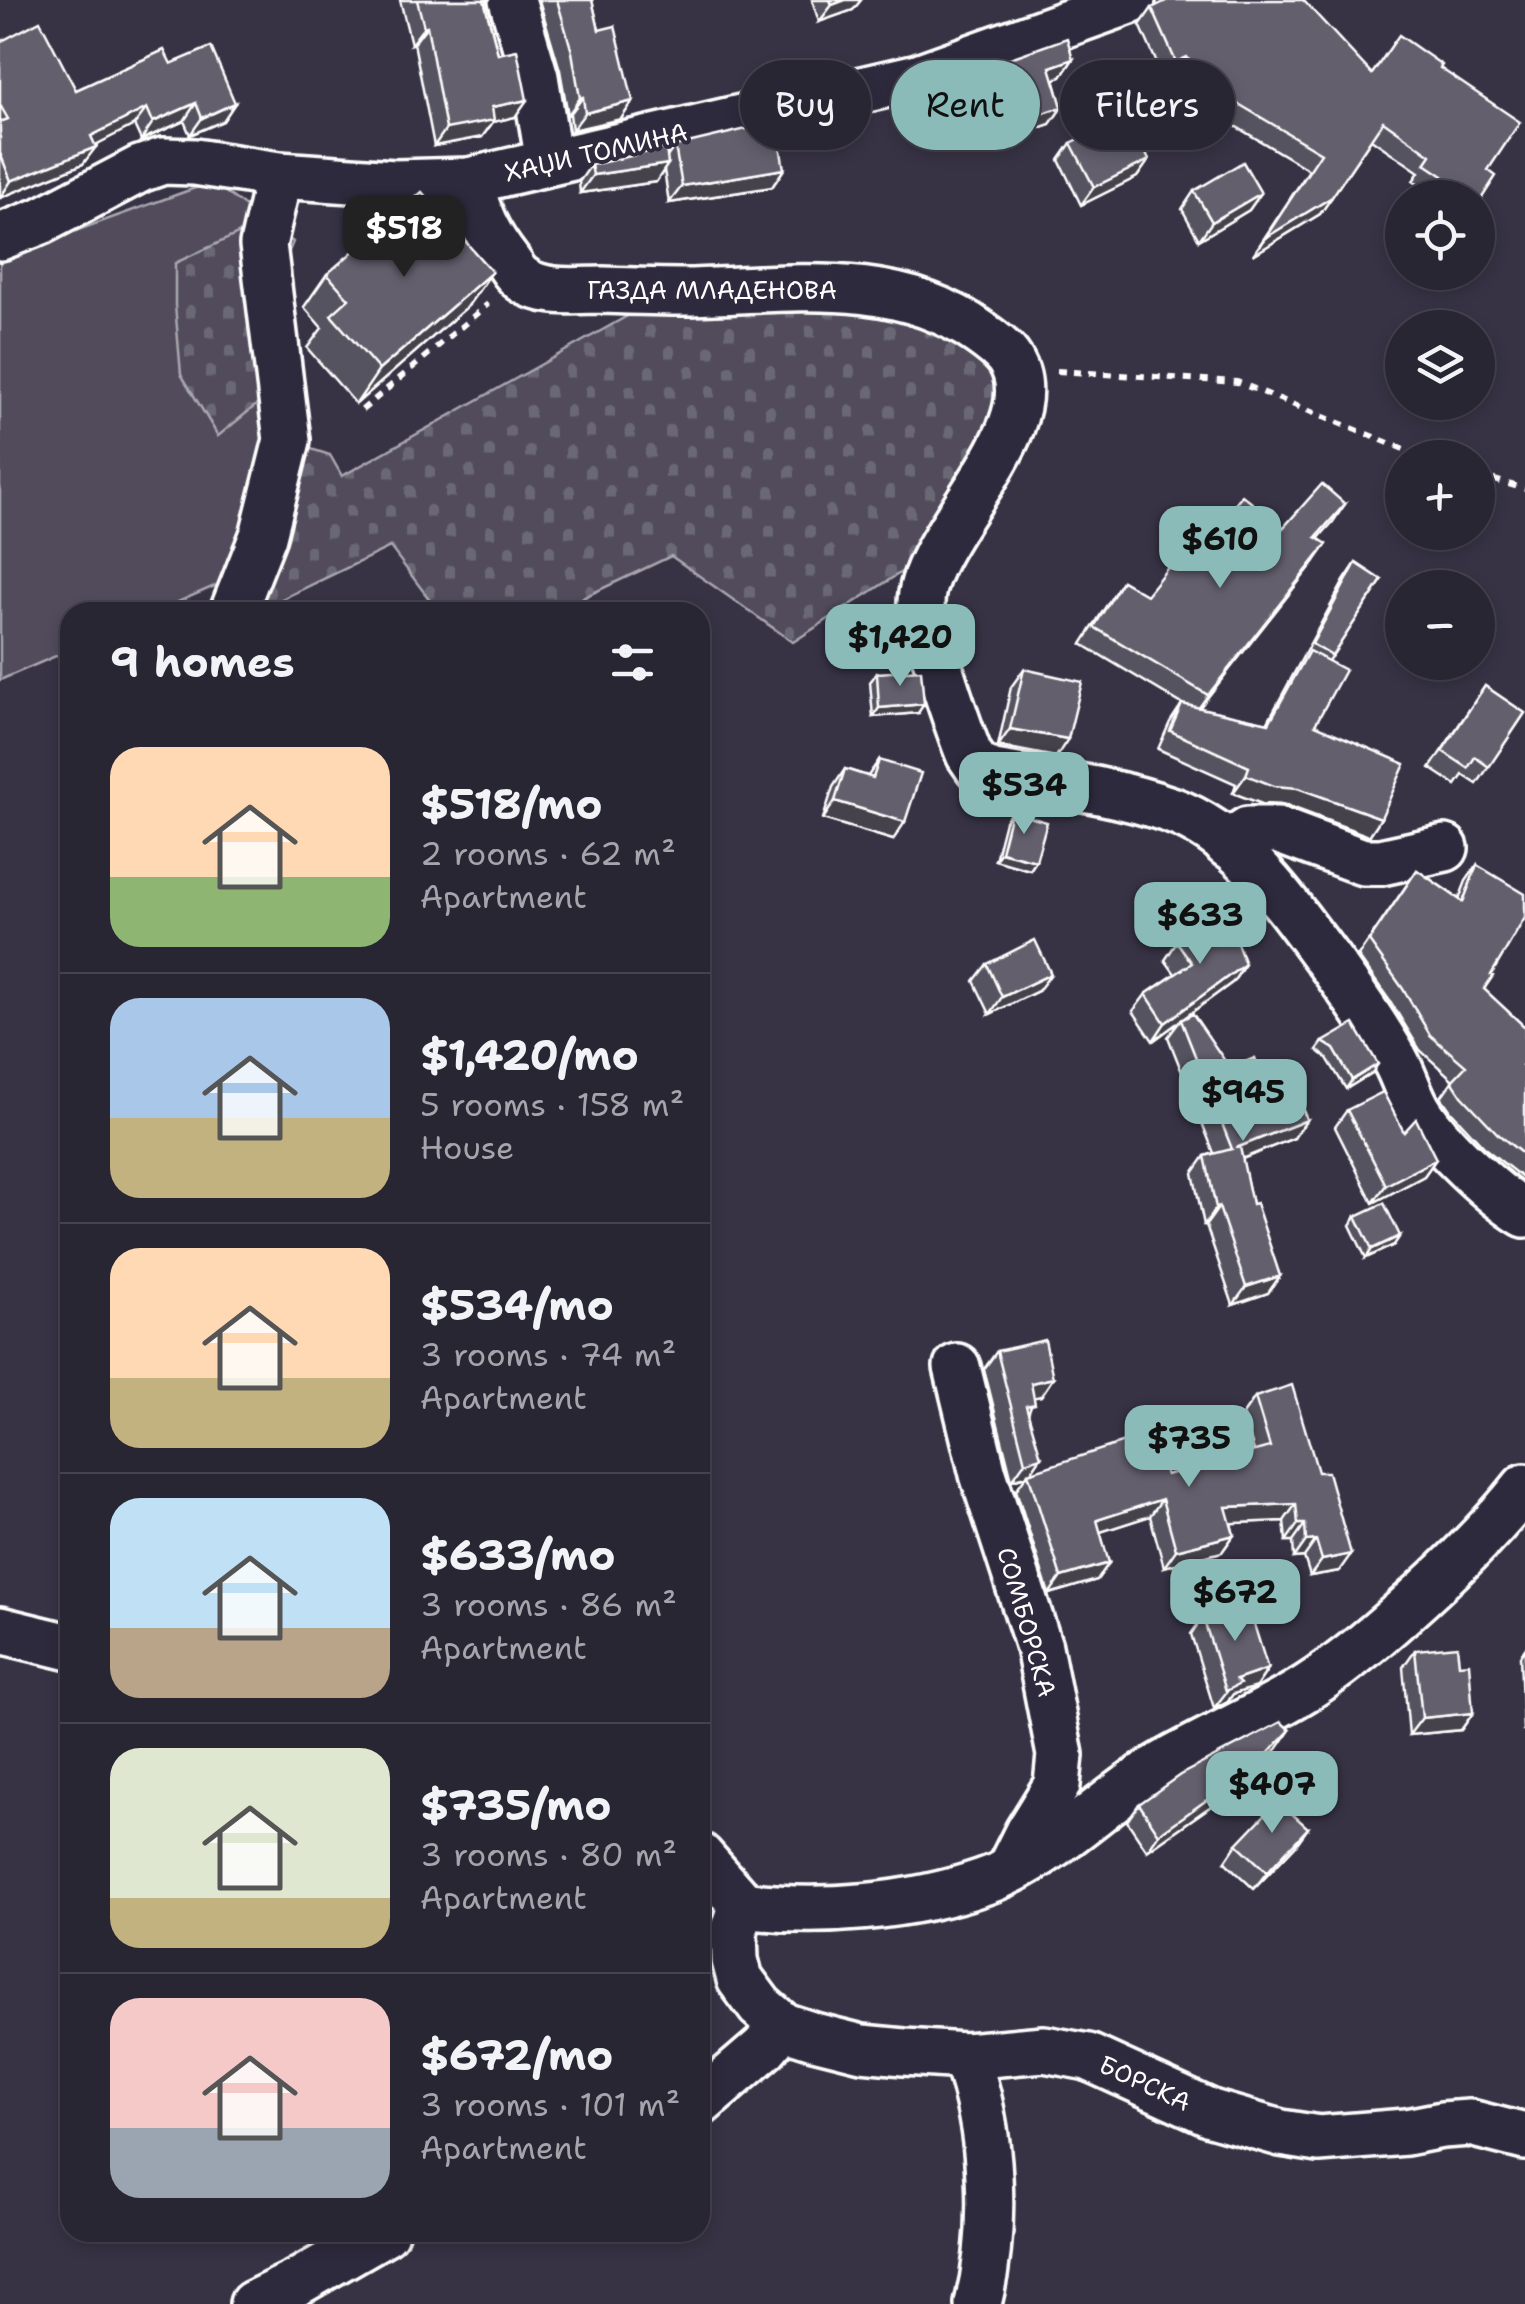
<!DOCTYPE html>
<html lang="en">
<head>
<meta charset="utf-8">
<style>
  :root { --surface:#292634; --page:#353240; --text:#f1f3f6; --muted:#a5a5ac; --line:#45434f; --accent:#8bbbb9 }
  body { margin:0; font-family:"Shantell Sans",sans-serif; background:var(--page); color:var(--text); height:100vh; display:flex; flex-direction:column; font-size:38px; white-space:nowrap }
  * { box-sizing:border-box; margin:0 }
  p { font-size:32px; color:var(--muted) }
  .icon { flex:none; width:55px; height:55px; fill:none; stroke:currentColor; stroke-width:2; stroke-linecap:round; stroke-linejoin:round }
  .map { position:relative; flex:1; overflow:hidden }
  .panel { position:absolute; left:60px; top:602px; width:650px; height:1640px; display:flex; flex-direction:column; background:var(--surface); border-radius:30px; box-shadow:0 5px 15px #0003,0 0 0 2px var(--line) }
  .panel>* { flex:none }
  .hud { position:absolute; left:740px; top:60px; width:635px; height:90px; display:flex; gap:20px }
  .buttons { position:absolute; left:1385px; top:180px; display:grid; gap:20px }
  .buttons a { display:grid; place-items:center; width:110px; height:110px; border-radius:50%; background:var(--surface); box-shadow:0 5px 15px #0003,0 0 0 2px var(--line); font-size:50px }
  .price { position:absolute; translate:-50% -85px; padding:0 22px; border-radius:20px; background:var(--accent); color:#111; font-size:32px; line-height:65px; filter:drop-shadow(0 2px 5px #0008) }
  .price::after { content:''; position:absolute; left:50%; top:60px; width:30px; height:22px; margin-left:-15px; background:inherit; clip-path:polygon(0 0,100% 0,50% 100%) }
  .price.current { background:#222; color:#fff }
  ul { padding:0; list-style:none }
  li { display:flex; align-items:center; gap:30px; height:250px; padding:0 50px }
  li+li { border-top:2px solid var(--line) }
  li span { display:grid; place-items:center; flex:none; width:280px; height:200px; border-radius:30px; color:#555 }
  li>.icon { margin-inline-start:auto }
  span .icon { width:120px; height:120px; fill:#fffc; stroke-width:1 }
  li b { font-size:42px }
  h2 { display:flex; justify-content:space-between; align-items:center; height:120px; padding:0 50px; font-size:42px }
  .pill { padding:0 35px; border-radius:45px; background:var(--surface); box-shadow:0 5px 15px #0003,0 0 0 2px var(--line); font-size:35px; line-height:90px }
  .pill.current { background:var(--accent); color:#111 }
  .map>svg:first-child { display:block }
  .grass { fill:#514c5c; stroke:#a8a6ae; stroke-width:2.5 }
  .cemetery { fill:url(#cemetery-stones); stroke:#a8a6ae; stroke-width:2.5 }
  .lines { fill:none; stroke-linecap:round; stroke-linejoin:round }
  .minor-casing { stroke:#fff; stroke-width:52 }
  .path { stroke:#fff; stroke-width:6; stroke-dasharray:8 8; stroke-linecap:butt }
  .minor { stroke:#2f2a3d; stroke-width:45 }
  .wall { fill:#55525e; stroke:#fff; stroke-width:2.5 }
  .shaded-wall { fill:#45424c; stroke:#fff; stroke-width:2.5 }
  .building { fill:#635f6d; stroke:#fff; stroke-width:2.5 }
  .labels { text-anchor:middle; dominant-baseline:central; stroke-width:8; stroke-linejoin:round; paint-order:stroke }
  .street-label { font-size:25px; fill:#fff; stroke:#2f2a3d }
</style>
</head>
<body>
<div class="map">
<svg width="1525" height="2304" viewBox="0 0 1525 2304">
  <defs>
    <pattern id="cemetery-stones" width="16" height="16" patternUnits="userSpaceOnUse" patternTransform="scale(2.5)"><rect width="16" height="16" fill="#514c5c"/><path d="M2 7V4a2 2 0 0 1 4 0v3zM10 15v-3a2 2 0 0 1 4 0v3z" fill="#6b6774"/></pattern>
  </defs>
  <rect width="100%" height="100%" fill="#373345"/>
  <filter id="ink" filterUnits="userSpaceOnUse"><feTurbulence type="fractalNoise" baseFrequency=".01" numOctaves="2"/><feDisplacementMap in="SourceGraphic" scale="20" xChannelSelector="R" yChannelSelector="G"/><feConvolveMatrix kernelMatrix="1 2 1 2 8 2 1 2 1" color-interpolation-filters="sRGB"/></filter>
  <g filter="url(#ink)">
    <polygon class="grass" points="212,182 293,242 279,275 296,444 259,610 226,581 155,612 70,612 70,650 0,680 0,258"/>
    <g class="cemetery">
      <polygon points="244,231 265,398 218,436 181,374 175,305 175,263"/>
      <polygon points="848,301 926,326 985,356 1000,405 909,567 793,642 671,556 553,612 439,612 390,547 259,610 296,444 330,455 342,476 640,309"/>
    </g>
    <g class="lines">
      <g class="minor-casing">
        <g id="minor">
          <polyline points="512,0 535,77 549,162"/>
          <path d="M469,181C478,215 487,235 508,262C512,268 516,275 522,279C543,295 579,290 603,290C631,291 659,292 687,292C785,290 894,271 980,333C990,340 1001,348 1008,357C1057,424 923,532 921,603C921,622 931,643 937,661C947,692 957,724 969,754L978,767L993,773C1052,783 1114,790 1171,810C1238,834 1283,899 1323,953C1349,988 1374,1023 1395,1060C1405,1078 1410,1099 1421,1115C1442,1147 1493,1194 1525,1214"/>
          <polyline points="0,237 41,221 140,169 163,161 195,162 279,175 395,183 469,181 918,77 1132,0"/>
          <polyline points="233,612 263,536 287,440 263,245 279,175"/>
          <polyline points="1227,844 1248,830 1277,830 1363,862 1381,862 1445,848"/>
          <polyline points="957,1367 983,1474 1039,1647 1060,1755 1057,1785 1028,1832 1010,1868"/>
          <polyline points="0,1630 70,1647"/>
          <polyline points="700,1856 743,1905"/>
          <path d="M743,1905C820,1915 910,1907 983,1882C1047,1861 1098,1805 1154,1770C1204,1740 1259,1718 1308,1687C1342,1665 1373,1639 1403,1612C1447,1573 1489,1533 1525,1487"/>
          <polyline points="743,1905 734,1931 735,1960 740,1979 760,2006 783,2026 814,2036 862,2048 904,2052 965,2056 1044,2049 1088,2057 1211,2113 1281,2133 1319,2139 1406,2132 1442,2125 1470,2123 1525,2137"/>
          <path d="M965,2056C993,2129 997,2228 978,2304"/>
          <polyline points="700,2103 764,2048 783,2026"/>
          <polyline points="253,2304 298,2282 385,2232"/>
        </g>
      </g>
      <g class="path">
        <polyline points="1057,371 1237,382 1426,458"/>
        <polyline points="362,410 488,304"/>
        <polyline points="1478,475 1525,489"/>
      </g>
      <use href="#minor" class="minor"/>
    </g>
    <g class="wall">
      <polygon points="400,0 489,0 485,4 515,117 493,122 482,137 434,146 414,43 411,44"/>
      <polygon points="539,0 592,0 599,30 633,101 621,119 572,130 570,114 568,115 560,70"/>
      <polygon points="812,0 861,0 853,10 819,22"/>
      <polygon points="1152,8 1372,74 1440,68 1488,170 1478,198 1429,198 1431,193 1413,181 1419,172 1371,139 1320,214 1253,255 1309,170 1193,101 1175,74 1164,79 1140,25"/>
      <polygon points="0,42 76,90 171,64 235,103 223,121 190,135 184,121 141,140 134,125 95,145 83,164 0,198"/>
      <polygon points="1073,59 1061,77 1054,79 1062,107 1050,124 1006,139 987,80 999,62"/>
      <polygon points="1071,143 1149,160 1137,177 1081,205 1059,160"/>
      <polygon points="675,146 784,169 772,187 669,203 664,170 656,182 580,193 579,182 591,165 667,157"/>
      <polygon points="1194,191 1261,193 1249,210 1199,240 1182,209"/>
      <polygon points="327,274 468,306 356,404 307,348 322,328 304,307"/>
      <polygon points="1345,504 1319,538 1315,561 1199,708 1267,723 1344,581 1356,563 1382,580 1328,661 1315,725 1381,818 1369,836 1286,805 1262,804 1233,793 1236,784 1158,749 1170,722 1182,704 1082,644 1122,581 1146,595 1187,562"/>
      <polygon points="1024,669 1056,757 998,746 1011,687"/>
      <polygon points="877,673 918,713 873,717 870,682"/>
      <polygon points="1485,686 1525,713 1477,784 1463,775 1456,785 1430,768"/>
      <polygon points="879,760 893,840 823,819 833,787 845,769 868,776"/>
      <polygon points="1011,812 1036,861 1030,870 995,860 1005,821"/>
      <polygon points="1477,865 1491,975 1484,990 1525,1027 1525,1180 1487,1150 1451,1111 1441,1097 1453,1080 1420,1050 1392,1004 1358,956 1417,870 1459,899 1466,881"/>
      <polygon points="1177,942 1245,964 1233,982 1182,1019 1227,1064 1235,1066 1264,1081 1294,1138 1242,1159 1252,1204 1280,1276 1268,1293 1233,1305 1206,1225 1204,1225 1193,1173 1205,1156 1214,1153 1168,1037 1180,1021 1153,1041 1133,1011 1146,994 1175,974 1165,960"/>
      <polygon points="987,964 1038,991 990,1014 974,981"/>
      <polygon points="1323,1042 1372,1073 1346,1089 1327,1058 1317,1050"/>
      <polygon points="1347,1110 1404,1132 1436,1159 1424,1176 1373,1203 1335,1127"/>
      <polygon points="1356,1216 1394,1245 1366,1258 1350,1225"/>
      <polygon points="997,1351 1053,1378 1041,1396 1034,1397 1028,1414 1031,1472 1166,1475 1254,1451 1243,1414 1255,1397 1339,1571 1310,1576 1304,1557 1294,1558 1293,1541 1286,1541 1284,1521 1231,1523 1234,1535 1222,1552 1164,1567 1150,1516 1100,1532 1109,1563 1097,1580 1049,1594 1016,1490 1026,1476 1012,1480 984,1369"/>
      <polygon points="1203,1617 1268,1669 1256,1687 1233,1694 1228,1701 1214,1708 1191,1634"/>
      <polygon points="1525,1649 1525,1730 1523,1730 1520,1656"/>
      <polygon points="1415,1650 1459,1664 1473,1713 1461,1730 1409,1735 1403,1667"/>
      <polygon points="1278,1748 1248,1780 1147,1851 1127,1821 1139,1804"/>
      <polygon points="1308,1828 1295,1846 1254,1889 1225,1862 1237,1844"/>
    </g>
    <g class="shaded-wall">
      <polygon points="845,0 861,0 853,10 819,22 832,5"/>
      <polygon points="427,26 414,43 411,44 424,27"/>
      <polygon points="1187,57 1175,74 1164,79 1176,62"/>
      <polygon points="1073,59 1061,77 1038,85 1050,67"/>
      <polygon points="583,97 570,114 568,115 580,98"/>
      <polygon points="527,100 515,117 493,122 482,137 434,146 446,129 492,107"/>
      <polygon points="633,101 621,119 572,130 585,113"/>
      <polygon points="196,103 184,121 141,140 153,122"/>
      <polygon points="235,103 223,121 190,135 202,118"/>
      <polygon points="1062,107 1050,124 1006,139 1018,121"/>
      <polygon points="147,108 134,125 80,153 96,147 83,164 0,198 11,181 91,136"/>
      <polygon points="1149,160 1137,177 1081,205 1094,187"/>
      <polygon points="668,164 656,182 580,193 593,175"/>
      <polygon points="784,169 772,187 669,203 682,186"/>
      <polygon points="1261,193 1249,210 1199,240 1212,222"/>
      <polygon points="1332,197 1320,214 1253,255 1265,238"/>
      <polygon points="492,272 468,306 356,404 379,370"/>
      <polygon points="1345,504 1333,522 1304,554 1316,537"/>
      <polygon points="1327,544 1315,561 1196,712 1208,695"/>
      <polygon points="924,704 918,713 873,717 879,708"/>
      <polygon points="1010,729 1068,739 1056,757 998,746"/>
      <polygon points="1246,775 1298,788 1381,818 1369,836 1286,805 1262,804 1233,793"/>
      <polygon points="835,801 905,822 893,840 823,819"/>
      <polygon points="1001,852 1036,861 1030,870 995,860"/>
      <polygon points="1245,964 1233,982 1153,1041 1165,1023"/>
      <polygon points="1051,974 1038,991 990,1014 1002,997"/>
      <polygon points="1378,1064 1372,1073 1346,1089 1352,1080"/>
      <polygon points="1307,1120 1294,1138 1224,1166 1236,1148"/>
      <polygon points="1436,1159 1424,1176 1373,1203 1386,1185"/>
      <polygon points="1219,1207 1206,1225 1204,1225 1216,1208"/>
      <polygon points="1400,1236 1394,1245 1366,1258 1372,1249"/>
      <polygon points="1280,1276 1268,1293 1233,1305 1246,1287"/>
      <polygon points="1053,1378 1041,1396 1018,1401 1031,1383"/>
      <polygon points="1041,1457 1029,1475 1028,1473 1026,1476 1012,1480 1025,1462"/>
      <polygon points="1162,1499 1150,1516 1085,1537 1097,1520"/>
      <polygon points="1296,1504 1284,1521 1214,1524 1226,1507"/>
      <polygon points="1298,1524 1305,1524 1293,1541 1286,1541"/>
      <polygon points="1234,1535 1222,1552 1164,1567 1176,1550"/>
      <polygon points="1316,1540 1304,1557 1294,1558 1306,1541"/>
      <polygon points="1351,1554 1339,1571 1310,1576 1322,1560"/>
      <polygon points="1109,1563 1097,1580 1049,1594 1061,1577"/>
      <polygon points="1268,1669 1256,1687 1233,1694 1228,1701 1214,1708 1236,1680"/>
      <polygon points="1473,1713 1461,1730 1409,1735 1422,1718"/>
      <polygon points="1290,1730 1278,1748 1248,1780 1147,1851 1159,1834"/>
      <polygon points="1308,1828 1295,1846 1254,1889 1267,1872"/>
    </g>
    <g class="building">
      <polygon points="417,0 484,0 498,54 517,50 527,100 492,107 494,120 446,129 427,26 424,27"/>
      <polygon points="557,0 592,0 599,30 615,26 633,101 585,113 583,97 580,98 572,52"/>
      <polygon points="830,0 845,0 832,5"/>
      <polygon points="1168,0 1303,0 1372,74 1399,35 1442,65 1440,68 1520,122 1488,170 1496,176 1478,204 1478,198 1455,198 1438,186 1443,176 1425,164 1431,155 1383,121 1332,197 1265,238 1321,153 1205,84 1187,57 1176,62 1152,8"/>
      <polygon points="40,21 76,90 164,50 171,64 211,47 235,103 202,118 196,103 153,122 147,108 91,136 96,147 11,181 0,153 0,122 8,119 0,105 0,42"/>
      <polygon points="1067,38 1073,59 1050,67 1062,107 1018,121 999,62"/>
      <polygon points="1127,115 1149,160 1094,187 1071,143"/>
      <polygon points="776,122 784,169 682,186 675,146"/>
      <polygon points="666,148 668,164 593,175 591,165"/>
      <polygon points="1243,162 1261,193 1212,222 1194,191"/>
      <polygon points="422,192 492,272 379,370 331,315 349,299 327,274"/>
      <polygon points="1322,484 1345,504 1316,537 1327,544 1208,695 1094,627 1122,581 1146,595 1178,555 1187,562 1242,495 1283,528"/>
      <polygon points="1356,563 1382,580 1332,656 1312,644"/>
      <polygon points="1309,651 1345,670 1315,725 1405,764 1381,818 1298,788 1274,786 1246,775 1249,767 1170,731 1182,704 1269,723"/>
      <polygon points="1024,669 1082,682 1068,739 1010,729"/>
      <polygon points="921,670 924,704 879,708 877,673"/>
      <polygon points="1485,686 1525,713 1489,767 1475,757 1468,768 1442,751"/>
      <polygon points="879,760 921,773 905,822 835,801 845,769 873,778"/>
      <polygon points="1011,812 1047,822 1036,861 1001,852"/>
      <polygon points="1477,865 1525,894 1525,918 1491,975 1493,976 1484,989 1525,1027 1525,1063 1522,1066 1525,1069 1525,1156 1498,1134 1462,1096 1452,1081 1466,1066 1430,1035 1403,989 1369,941 1417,870 1463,902"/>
      <polygon points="1224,909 1245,964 1165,1023 1146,994 1192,963 1177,942"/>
      <polygon points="1035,940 1051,974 1002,997 987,964"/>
      <polygon points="1193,1014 1227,1064 1233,1062 1235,1066 1255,1058 1264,1081 1287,1071 1307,1120 1236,1148 1240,1147 1252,1204 1256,1203 1280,1276 1246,1287 1219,1207 1216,1208 1205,1156 1232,1149 1181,1020"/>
      <polygon points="1354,1024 1378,1064 1352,1080 1334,1049 1323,1042"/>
      <polygon points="1383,1092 1404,1132 1416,1119 1436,1159 1386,1185 1347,1110"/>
      <polygon points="1384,1203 1400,1236 1372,1249 1356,1216"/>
      <polygon points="1045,1340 1053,1378 1031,1383 1035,1404 1026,1406 1041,1457 1025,1462 997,1351"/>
      <polygon points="1292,1385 1318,1472 1328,1472 1351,1554 1322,1560 1316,1540 1306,1541 1305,1524 1298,1524 1296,1504 1226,1507 1234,1535 1176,1550 1162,1499 1097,1520 1109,1563 1061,1577 1028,1473 1152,1433 1166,1475 1270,1447 1255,1397"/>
      <polygon points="1247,1602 1268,1669 1236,1680 1240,1684 1226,1691 1203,1617"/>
      <polygon points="1457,1646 1459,1664 1469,1663 1473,1713 1422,1718 1415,1650"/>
      <polygon points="1281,1722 1290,1730 1260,1762 1159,1834 1139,1804 1180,1775"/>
      <polygon points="1278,1801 1308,1828 1267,1872 1237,1844"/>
    </g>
  </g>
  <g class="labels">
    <g class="street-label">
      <text transform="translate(596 152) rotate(-13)">ХАЏИ ТОМИНА</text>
      <text x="712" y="290">ГАЗДА МЛАДЕНОВА</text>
      <text transform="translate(1027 1622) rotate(74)">СОМБОРСКА</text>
      <text transform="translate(1145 2083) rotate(25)">БОРСКА</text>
    </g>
  </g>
</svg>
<div class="buttons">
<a><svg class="icon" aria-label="locate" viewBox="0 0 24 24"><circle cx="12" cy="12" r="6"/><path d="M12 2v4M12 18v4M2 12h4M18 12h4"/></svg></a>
<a><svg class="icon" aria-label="layers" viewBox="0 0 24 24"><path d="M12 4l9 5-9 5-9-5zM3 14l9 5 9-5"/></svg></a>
<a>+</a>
<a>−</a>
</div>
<b class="price current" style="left:404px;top:280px">$518</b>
<b class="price" style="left:1220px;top:591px">$610</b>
<b class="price" style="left:900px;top:689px">$1,420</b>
<b class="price" style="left:1024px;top:837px">$534</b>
<b class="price" style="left:1200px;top:967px">$633</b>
<b class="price" style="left:1243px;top:1144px">$945</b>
<b class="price" style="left:1189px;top:1490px">$735</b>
<b class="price" style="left:1235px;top:1644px">$672</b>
<b class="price" style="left:1272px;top:1836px">$407</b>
<div class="hud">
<a class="pill">Buy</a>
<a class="pill current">Rent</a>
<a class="pill">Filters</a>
</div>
<section class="panel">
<h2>9 homes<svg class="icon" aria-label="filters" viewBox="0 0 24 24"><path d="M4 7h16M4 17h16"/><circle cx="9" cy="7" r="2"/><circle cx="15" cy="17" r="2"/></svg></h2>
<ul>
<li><span style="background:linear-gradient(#ffd9b3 65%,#8fb573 0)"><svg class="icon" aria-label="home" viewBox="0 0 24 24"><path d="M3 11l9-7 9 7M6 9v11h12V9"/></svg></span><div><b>$518/mo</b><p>2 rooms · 62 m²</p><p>Apartment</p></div></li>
<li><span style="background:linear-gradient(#a9c7e8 60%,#c2b280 0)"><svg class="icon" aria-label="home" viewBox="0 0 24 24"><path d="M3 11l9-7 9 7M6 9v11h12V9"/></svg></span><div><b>$1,420/mo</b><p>5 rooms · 158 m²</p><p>House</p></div></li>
<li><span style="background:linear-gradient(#ffd9b3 65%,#c2b280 0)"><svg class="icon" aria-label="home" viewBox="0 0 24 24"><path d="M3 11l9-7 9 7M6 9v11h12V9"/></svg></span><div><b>$534/mo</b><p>3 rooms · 74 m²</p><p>Apartment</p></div></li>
<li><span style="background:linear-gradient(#bfe0f5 65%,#b9a48a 0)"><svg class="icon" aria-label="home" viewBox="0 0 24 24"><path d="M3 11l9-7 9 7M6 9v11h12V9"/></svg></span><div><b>$633/mo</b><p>3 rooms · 86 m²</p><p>Apartment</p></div></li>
<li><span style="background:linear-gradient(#dfe7d0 75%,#c2b280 0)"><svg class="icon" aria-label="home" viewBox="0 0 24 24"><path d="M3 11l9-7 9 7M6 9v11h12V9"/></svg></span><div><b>$735/mo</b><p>3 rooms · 80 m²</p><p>Apartment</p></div></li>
<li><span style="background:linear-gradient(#f6c9c9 65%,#9aa5b1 0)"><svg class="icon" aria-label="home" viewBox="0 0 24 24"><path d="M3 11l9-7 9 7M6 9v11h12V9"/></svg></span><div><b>$672/mo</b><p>3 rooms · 101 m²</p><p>Apartment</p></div></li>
</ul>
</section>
</div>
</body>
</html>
